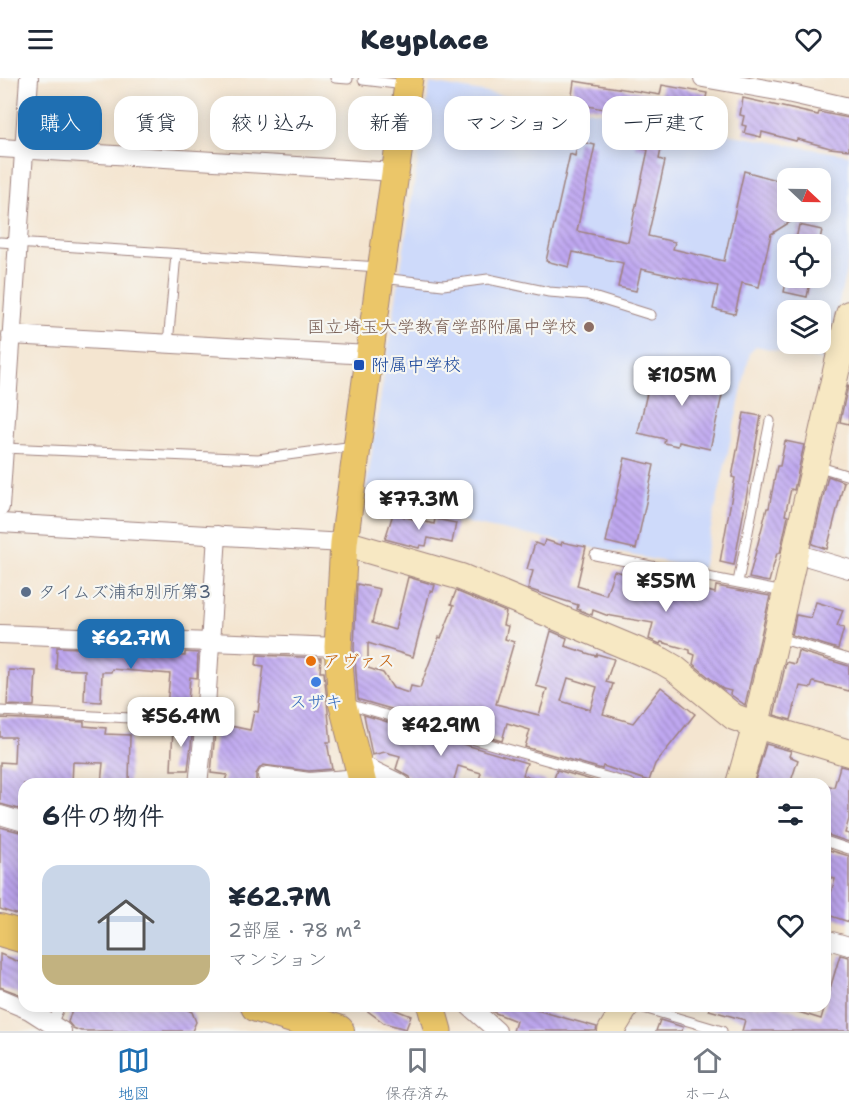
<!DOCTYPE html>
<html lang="ja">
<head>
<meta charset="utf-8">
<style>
  :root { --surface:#fff; --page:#f6f6f7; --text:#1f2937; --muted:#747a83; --line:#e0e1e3; --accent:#1f6fb2 }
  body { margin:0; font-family:"Shantell Sans","Klee One",sans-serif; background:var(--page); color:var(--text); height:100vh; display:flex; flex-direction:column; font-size:22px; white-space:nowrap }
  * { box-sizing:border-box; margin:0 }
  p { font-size:20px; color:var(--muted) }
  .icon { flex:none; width:33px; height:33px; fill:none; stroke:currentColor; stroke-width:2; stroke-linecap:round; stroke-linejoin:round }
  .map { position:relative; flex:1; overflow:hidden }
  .side { position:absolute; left:18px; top:700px; width:813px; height:234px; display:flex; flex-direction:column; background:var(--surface); border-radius:18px; box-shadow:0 3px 15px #0003 }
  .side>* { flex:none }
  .top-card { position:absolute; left:18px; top:18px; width:813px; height:54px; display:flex; gap:12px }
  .needle { width:39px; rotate:112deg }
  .controls { position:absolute; left:777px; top:90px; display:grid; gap:12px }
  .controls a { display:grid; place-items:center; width:54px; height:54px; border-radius:12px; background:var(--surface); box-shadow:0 3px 15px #0003; font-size:30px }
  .price { position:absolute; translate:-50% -51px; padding:0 14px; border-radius:12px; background:#fff; color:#222; font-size:20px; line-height:39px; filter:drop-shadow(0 2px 3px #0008) }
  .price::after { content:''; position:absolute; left:50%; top:36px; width:18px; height:14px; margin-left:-9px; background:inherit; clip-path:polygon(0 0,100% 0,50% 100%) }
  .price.active { background:var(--accent); color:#fff }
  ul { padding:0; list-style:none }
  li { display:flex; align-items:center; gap:18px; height:150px; padding:0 24px }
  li+li { border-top:2px solid var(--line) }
  li span { display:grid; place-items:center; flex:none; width:168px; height:120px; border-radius:18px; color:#555 }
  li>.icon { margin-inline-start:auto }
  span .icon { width:72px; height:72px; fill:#fffc; stroke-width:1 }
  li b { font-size:26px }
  h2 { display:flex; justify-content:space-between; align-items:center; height:72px; padding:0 24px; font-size:26px }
  .pill { padding:0 21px; border-radius:18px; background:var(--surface); box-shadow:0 3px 15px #0003; font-size:21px; line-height:54px }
  .pill.active { background:var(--accent); color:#fff }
  header { display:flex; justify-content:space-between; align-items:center; height:78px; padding:0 24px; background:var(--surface); font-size:27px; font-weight:800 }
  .tab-bar { display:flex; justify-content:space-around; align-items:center; height:84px; border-top:2px solid var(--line); background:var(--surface); font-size:16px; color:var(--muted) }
  .tab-bar a { display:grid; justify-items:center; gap:3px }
  .tab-bar .active { color:var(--accent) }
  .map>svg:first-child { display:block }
  .built { fill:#cedafa; fill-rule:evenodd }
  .building { fill:url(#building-back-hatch); fill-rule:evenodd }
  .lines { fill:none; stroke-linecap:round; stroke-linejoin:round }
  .lane-casing { stroke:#9f827e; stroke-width:11 }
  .street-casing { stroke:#9f827e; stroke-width:20 }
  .secondary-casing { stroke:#9f827e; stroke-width:28 }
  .primary-casing { stroke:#9f827e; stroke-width:29 }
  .highway-casing { stroke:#9f827e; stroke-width:34 }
  .lane { stroke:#fff; stroke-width:9 }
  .street { stroke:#fff; stroke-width:18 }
  .secondary { stroke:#f7e8c3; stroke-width:26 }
  .primary { stroke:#ebc669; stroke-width:27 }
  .highway { stroke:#ebc669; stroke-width:32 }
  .education-dot { fill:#8d6e63; stroke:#f6f6f2; stroke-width:2 }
  .transit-dot { fill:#1a4fb4; stroke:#f6f6f2; stroke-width:2 }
  .service-dot { fill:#5c6f8a; stroke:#f6f6f2; stroke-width:2 }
  .food-dot { fill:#e8710a; stroke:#f6f6f2; stroke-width:2 }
  .shop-dot { fill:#3f7fe0; stroke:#f6f6f2; stroke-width:2 }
  .labels { text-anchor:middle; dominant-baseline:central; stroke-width:4.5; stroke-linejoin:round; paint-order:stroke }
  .education-label { font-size:18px; fill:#785e54; stroke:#f6f6f2; text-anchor:end }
  .transit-label { font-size:18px; fill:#164399; stroke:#f6f6f2; text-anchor:start }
  .service-label { font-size:18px; fill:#4e5e75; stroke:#f6f6f2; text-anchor:start }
  .food-label { font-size:18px; fill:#c56008; stroke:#f6f6f2; text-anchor:start }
  .shop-label { font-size:18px; fill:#366cbe; stroke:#f6f6f2 }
</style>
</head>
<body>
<header><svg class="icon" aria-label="menu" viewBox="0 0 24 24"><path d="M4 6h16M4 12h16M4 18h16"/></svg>Keyplace<svg class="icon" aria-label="heart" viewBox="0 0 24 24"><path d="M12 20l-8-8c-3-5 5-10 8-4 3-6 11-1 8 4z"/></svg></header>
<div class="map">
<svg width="849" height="953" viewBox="0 0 849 953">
  <defs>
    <pattern id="building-back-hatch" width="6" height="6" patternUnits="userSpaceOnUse" patternTransform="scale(1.5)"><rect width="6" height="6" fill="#bfa8f1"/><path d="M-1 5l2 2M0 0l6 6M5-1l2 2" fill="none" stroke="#9d88c3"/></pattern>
  </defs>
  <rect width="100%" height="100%" fill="#f6f6f2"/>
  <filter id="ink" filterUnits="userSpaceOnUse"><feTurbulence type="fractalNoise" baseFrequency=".0167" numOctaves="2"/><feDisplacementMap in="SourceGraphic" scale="12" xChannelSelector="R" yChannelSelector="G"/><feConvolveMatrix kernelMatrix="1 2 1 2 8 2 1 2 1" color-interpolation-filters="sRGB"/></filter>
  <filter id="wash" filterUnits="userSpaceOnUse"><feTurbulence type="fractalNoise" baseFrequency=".008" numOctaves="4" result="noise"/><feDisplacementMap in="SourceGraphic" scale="24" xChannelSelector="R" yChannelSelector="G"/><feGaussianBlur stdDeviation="1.35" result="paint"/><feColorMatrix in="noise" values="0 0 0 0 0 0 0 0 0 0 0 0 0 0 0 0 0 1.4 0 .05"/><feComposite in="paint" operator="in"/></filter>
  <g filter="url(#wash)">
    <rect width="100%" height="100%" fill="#f4e5d0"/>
    <path class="built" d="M430,5L849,77V179L826,283L756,268L750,275L702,491L364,425ZM788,100H820V134H788ZM788,166H820V200H788ZM788,232H820V266H788Z"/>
    <g id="blocks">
      <g class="building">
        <polygon points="574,3 660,17 662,7 707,15 700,47 674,41 673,43 667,42 659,81 665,83 648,158 675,164 673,171 724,183 744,93 788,105 788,134 806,134 771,156 759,209 742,205 735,236 713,231 718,208 641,191 636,213 618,209 623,185 573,174 569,189 546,183 570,76 575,78 578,63 595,67 577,153 628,164 648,72 635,69 642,38 571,25"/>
        <polygon points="743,20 818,37 819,34 849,40 849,72 830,70 797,61 796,63 762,54 761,59 744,55 746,48 742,47 744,38 740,37"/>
        <polygon points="799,147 822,152 819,166 795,166"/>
        <polygon points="787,200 811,200 807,219 784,214"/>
        <polygon points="653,288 680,294 681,290 684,290 685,288 698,291 697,298 725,304 710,371 679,364 678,368 664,365 665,361 638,355"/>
        <polygon points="848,307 849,308 849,346 840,344"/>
        <polygon points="744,335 761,338 734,487 720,484 735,400 732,399"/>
        <polygon points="785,363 804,367 794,412 791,411 785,437 788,438 780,475 777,475 769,504 749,500 767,430 769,430 777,388 780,388"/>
        <polygon points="625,380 654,387 636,471 606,464"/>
        <polygon points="828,398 844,404 827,471 812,466"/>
        <polygon points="393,436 434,446 435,441 456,445 452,465 428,460 426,468 420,467 419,470 385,461"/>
        <polygon points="545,462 561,467 562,464 586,469 577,508 606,517 614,493 623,495 624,489 650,495 649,498 689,511 690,508 715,515 716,508 770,518 745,627 730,616 731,613 723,611 693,586 695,577 690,575 690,572 661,564 660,566 649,561 653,545 606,537 593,532 592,537 577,531 578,527 528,511 533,493 527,491 535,465 543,468"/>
        <path d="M408,499L435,507L433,514L430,513L413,579L368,565V590L383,595L393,610L409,615L411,608L420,610L439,559L441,560L454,527L451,526L456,513L506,534L503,547L508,548L505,561L514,564L496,626L539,637L547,611L536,608L551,553L567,560L565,568L596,578L597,576L614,581L606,604L613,606L603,636L633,645L661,609L695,636L655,686L649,703L603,688L602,691L525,669L530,652L507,645L502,663L360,622L358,621L354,569L357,506L380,511L372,545L395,552ZM568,600L597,609L590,632L561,623Z"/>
        <polygon points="816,524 843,532 837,548 844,550 838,571 792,557 796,537 811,540"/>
        <polygon points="57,569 142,573 142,576 185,578 185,574 198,575 197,600 190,599 187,636 173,636 174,629 167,628 170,596 112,591 111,594 102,594 101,624 84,623 85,592 56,591"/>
        <polygon points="798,573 849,588 849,613 813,604 811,610 800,608 791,642 774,637 786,584 795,586"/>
        <polygon points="257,577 321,580 320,594 324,594 331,664 327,664 332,691 309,693 263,687 259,691 256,696 256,702 260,706 224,706 227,697 211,695 216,645 250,652 254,633 258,634 264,588 256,587"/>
        <polygon points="9,592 36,593 34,628 7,627"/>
        <polygon points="364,637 527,685 523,697 546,703 545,706 495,706 479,702 481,695 458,688 453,706 412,706 410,699 396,691 400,678 385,674 372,677"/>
        <polygon points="0,640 84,644 84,648 106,650 105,656 130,657 129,706 101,706 103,685 73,684 72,706 24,706 19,731 0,726 0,684 14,685 15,659 0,659"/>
        <polygon points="173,649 193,650 188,692 171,692"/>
        <polygon points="766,666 791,673 789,678 798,682 790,706 754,706"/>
        <polygon points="840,688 849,690 849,741 845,755 849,756 849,764 825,756 825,707 834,709"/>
        <polygon points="557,692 598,704 597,706 552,706"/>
        <polygon points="0,749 24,755 24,839 0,831"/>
        <polygon points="829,772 849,778 849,844 825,836 835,801 825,798 825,787"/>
        <polygon points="0,876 24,886 24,918 0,909"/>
        <polygon points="840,877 849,879 849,953 742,953 745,942 709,932 710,928 779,928 821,941"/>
        <polygon points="73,928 180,928 192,934 196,944 192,953 81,953 73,950 68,944"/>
        <polygon points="361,928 386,928 411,938 406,951 384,945"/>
        <polygon points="486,928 537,928 536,932 597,949 596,953 513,953 516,943 493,934"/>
        <polygon points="660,942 683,949 682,953 656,953"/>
      </g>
    </g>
  </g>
  <g filter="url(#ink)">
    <use href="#blocks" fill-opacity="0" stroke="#9f827e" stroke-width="1.5"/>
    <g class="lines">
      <g class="lane-casing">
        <g id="lane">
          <polyline points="335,0 348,1"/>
          <polyline points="363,2 405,7"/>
          <polyline points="0,164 379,189"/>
          <polyline points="382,200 443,207 488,201 549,214 587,217 651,237"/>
          <polyline points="168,266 176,176"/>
          <polyline points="4,370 258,381 354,368"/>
          <polyline points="817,388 849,398"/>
          <polyline points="595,477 784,514"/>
          <polyline points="738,504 770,343"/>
          <polyline points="779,560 849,581"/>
          <polyline points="348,626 631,706"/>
          <polyline points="0,633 205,644"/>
          <polyline points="825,763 849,771"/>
          <polyline points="637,928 722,953"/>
          <polyline points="52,946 60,928"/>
        </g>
      </g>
      <g class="street-casing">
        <g id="street">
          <polyline points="703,0 783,14 849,29"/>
          <polyline points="0,70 395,94"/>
          <polyline points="11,257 369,277"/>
          <polyline points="0,429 29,0"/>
          <polyline points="0,445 344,465"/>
          <polyline points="795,475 849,491"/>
          <polyline points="0,556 338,569"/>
          <polyline points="356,684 401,706"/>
          <polyline points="267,698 309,704 360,700"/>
          <polyline points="198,706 205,644 217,457"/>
          <polyline points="0,737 24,744"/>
          <polyline points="825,861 849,868"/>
          <polyline points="0,920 29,932 62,953"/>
          <polyline points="469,928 497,953"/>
        </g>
      </g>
      <g class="secondary-casing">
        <g id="secondary">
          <polyline points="344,465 461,499 662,583 674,590 734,639 756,647 849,675"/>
          <polyline points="739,706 756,647 849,236"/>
          <polyline points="611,953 626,928"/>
        </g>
      </g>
      <g class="primary-casing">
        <g id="primary">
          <polyline points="363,706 342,624 338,569 344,465 380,199 409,0"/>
          <polyline points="431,928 438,953"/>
        </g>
      </g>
      <g class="highway-casing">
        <g id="highway">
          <polyline points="0,852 24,859"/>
          <polyline points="257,928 338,953"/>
        </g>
      </g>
      <use href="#lane" class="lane"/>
      <use href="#street" class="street"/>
      <use href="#secondary" class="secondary"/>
      <use href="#primary" class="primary"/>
      <use href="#highway" class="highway"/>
    </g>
  </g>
  <circle class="education-dot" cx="589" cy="249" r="6"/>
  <rect class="transit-dot" x="353" y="281" width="12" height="12" rx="3"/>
  <circle class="service-dot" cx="26" cy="514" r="6"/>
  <circle class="food-dot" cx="311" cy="583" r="6"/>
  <circle class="shop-dot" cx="316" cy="604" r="6"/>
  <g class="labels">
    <g class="education-label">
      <text x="577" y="249">国立埼玉大学教育学部附属中学校</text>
    </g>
    <g class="transit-label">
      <text x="371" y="287">附属中学校</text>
    </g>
    <g class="service-label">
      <text x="38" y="514">タイムズ浦和別所第3</text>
    </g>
    <g class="food-label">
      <text x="323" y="583">アヴァス</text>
    </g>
    <g class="shop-label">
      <text x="316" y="624">スザキ</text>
    </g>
  </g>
</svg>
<div class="controls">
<a><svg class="needle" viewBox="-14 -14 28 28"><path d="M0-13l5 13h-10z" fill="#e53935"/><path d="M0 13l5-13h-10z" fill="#747a83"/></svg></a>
<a><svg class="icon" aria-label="locate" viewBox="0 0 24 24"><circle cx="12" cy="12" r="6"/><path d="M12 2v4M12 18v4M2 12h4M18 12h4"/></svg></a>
<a><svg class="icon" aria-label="layers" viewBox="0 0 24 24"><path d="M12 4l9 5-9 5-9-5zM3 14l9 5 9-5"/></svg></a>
</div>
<b class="price" style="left:682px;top:329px">¥105M</b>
<b class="price" style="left:419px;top:453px">¥77.3M</b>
<b class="price" style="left:666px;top:535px">¥55M</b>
<b class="price active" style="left:131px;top:592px">¥62.7M</b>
<b class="price" style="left:181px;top:670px">¥56.4M</b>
<b class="price" style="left:441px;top:679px">¥42.9M</b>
<div class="top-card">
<a class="pill active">購入</a>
<a class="pill">賃貸</a>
<a class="pill">絞り込み</a>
<a class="pill">新着</a>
<a class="pill">マンション</a>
<a class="pill">一戸建て</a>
</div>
<section class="side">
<h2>6件の物件<svg class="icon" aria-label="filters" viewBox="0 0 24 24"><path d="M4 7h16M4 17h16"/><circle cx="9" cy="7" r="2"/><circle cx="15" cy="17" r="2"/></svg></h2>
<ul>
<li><span style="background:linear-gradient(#c9d6e8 75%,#c2b280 0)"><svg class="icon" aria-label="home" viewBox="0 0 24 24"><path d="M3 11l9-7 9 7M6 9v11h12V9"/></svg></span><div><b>¥62.7M</b><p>2部屋 · 78 m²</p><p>マンション</p></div><svg class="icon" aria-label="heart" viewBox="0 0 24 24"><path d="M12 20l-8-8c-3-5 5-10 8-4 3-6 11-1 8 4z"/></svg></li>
</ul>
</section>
</div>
<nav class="tab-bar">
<a class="active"><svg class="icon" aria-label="map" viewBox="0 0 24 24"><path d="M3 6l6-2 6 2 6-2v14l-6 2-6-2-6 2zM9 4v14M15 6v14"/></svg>地図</a>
<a><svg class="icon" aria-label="saved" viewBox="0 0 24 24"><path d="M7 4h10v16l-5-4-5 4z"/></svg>保存済み</a>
<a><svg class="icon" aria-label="home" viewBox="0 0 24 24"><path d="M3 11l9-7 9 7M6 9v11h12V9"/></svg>ホーム</a>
</nav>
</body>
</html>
